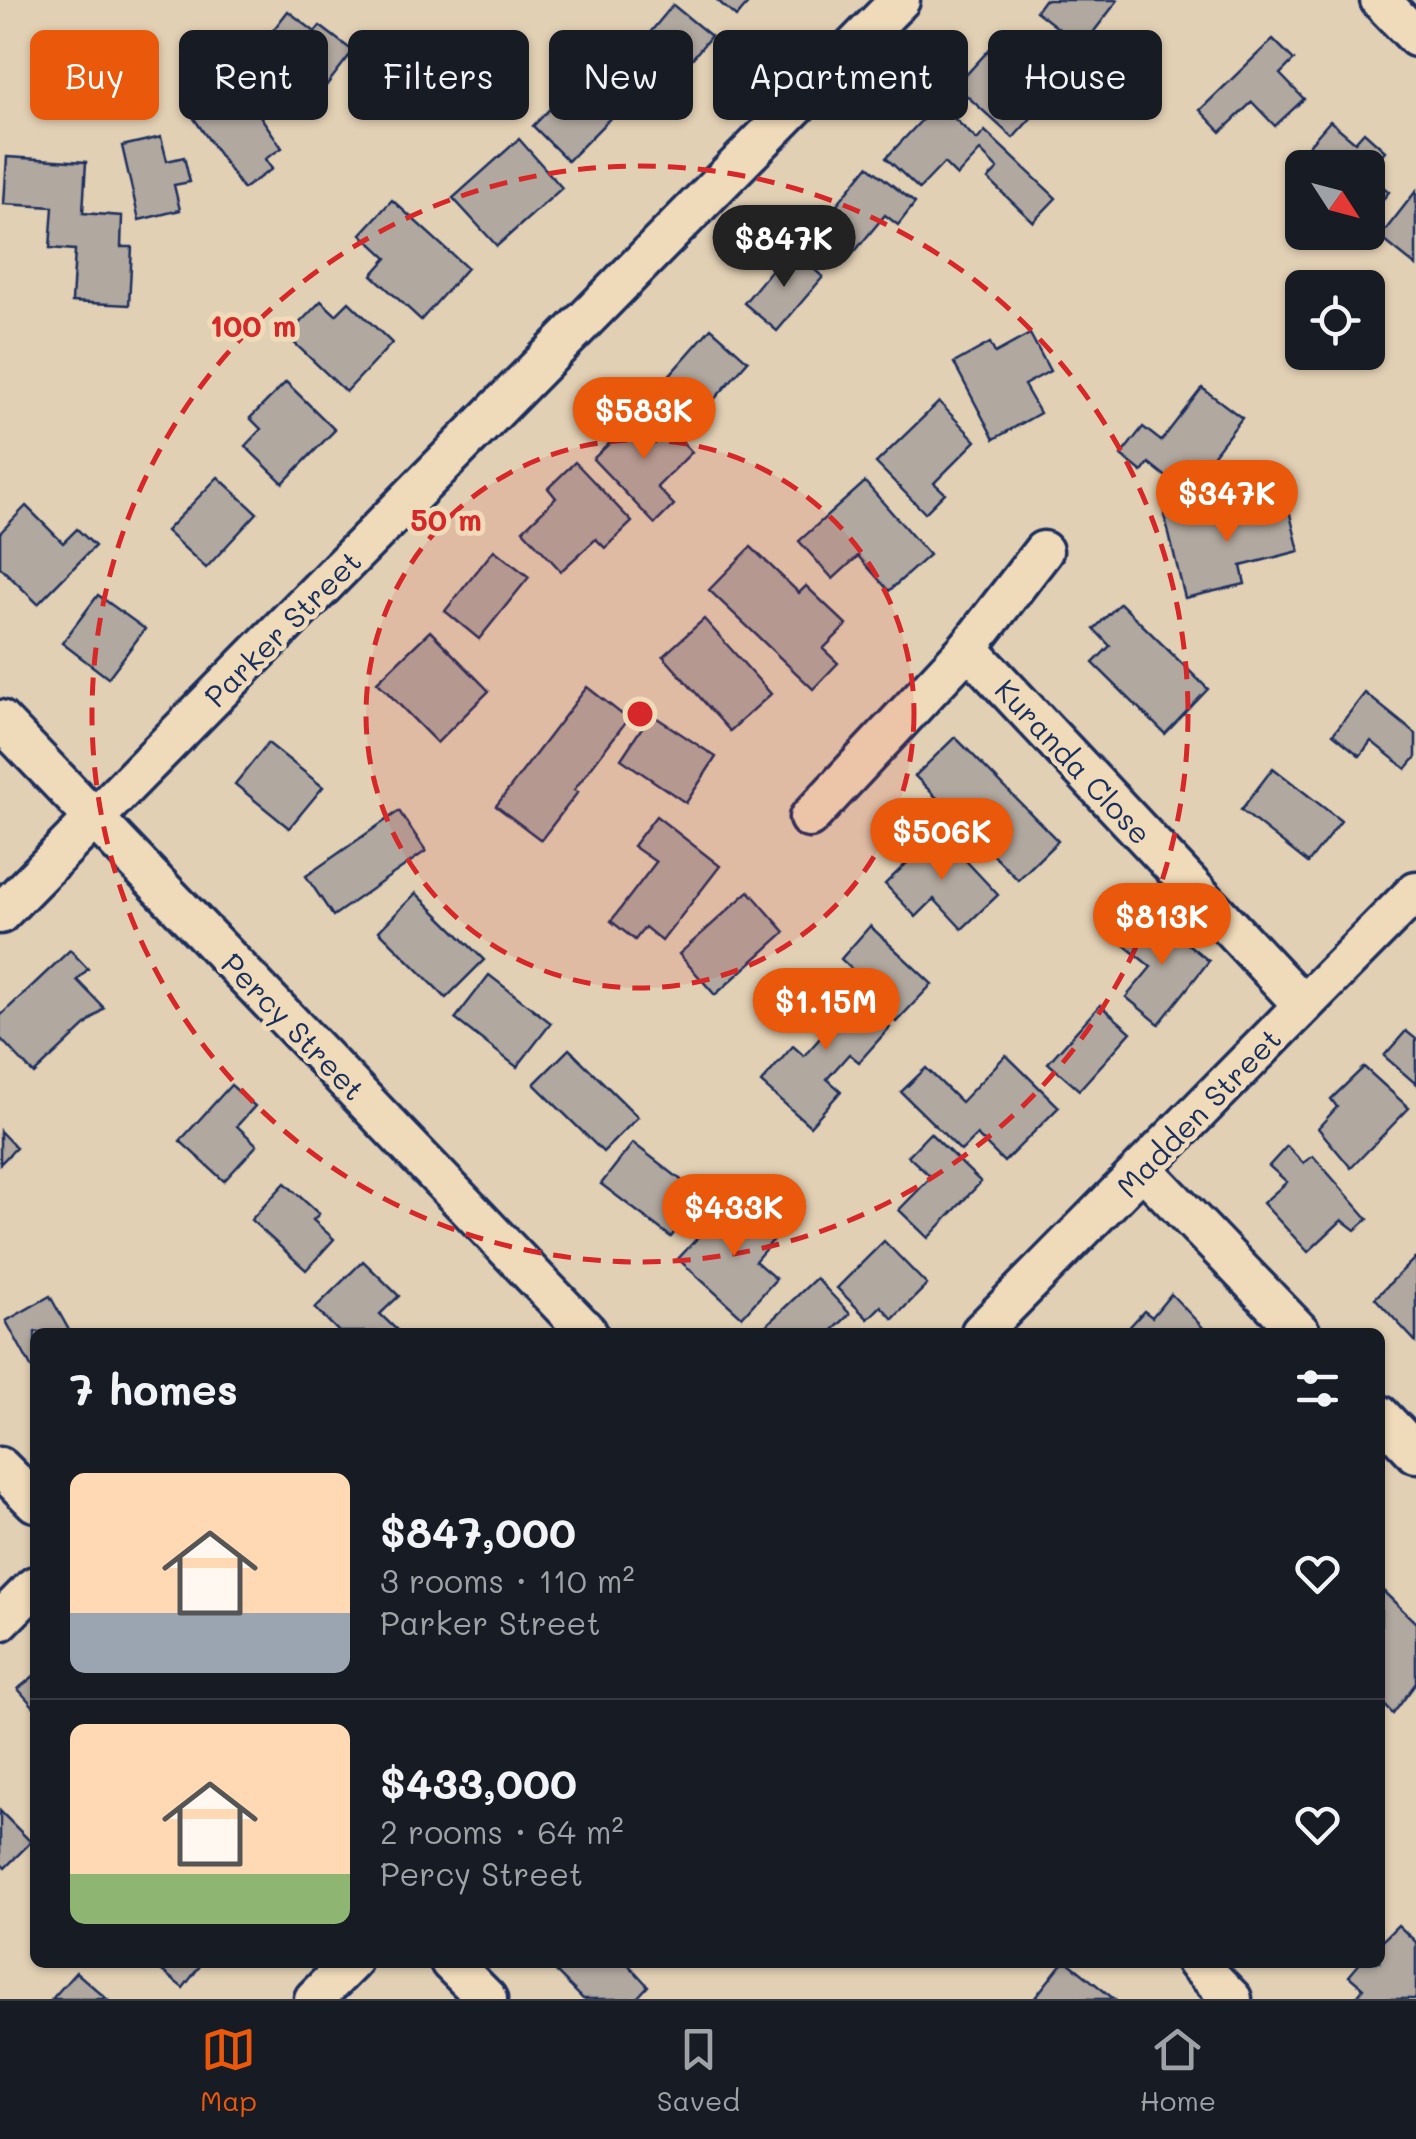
<!DOCTYPE html>
<html lang="en">
<head>
<meta charset="utf-8">
<style>
  :root { --surface:#171b24; --page:#242831; --text:#f1f3f6; --muted:#9ea1a6; --line:#363941; --accent:#ea580c }
  body { margin:0; font-family:Mali,sans-serif; background:var(--page); color:var(--text); height:100vh; display:flex; flex-direction:column; font-size:38px; white-space:nowrap }
  * { box-sizing:border-box; margin:0 }
  p { font-size:32px; color:var(--muted) }
  .icon { flex:none; width:55px; height:55px; fill:none; stroke:currentColor; stroke-width:2; stroke-linecap:round; stroke-linejoin:round }
  .map { position:relative; flex:1; overflow:hidden }
  .details { position:absolute; left:30px; top:1328px; width:1355px; height:640px; display:flex; flex-direction:column; background:var(--surface); border-radius:15px; box-shadow:0 2px 8px #0004 }
  .details>* { flex:none }
  .top-card { position:absolute; left:30px; top:30px; width:1358px; height:90px; display:flex; gap:20px }
  .needle { width:65px; rotate:126deg }
  .fabs { position:absolute; left:1285px; top:150px; display:grid; gap:20px }
  .fabs a { display:grid; place-items:center; width:100px; height:100px; border-radius:15px; background:var(--surface); box-shadow:0 2px 8px #0004; font-size:50px }
  .price { position:absolute; translate:-50% -85px; padding:0 22px; border-radius:35px; background:var(--accent); color:#fff; font-size:32px; line-height:65px; filter:drop-shadow(0 2px 5px #0008) }
  .price::after { content:''; position:absolute; left:50%; top:60px; width:30px; height:22px; margin-left:-15px; background:inherit; clip-path:polygon(0 0,100% 0,50% 100%) }
  .price.selected { background:#222; color:#fff }
  ul { padding:0; list-style:none }
  li { display:flex; align-items:center; gap:30px; height:250px; padding:0 40px }
  li+li { border-top:2px solid var(--line) }
  li span { display:grid; place-items:center; flex:none; width:280px; height:200px; border-radius:15px; color:#555 }
  li>.icon { margin-inline-start:auto }
  span .icon { width:120px; height:120px; fill:#fffc; stroke-width:1 }
  li b { font-size:42px }
  h2 { display:flex; justify-content:space-between; align-items:center; height:120px; padding:0 40px; font-size:42px }
  .chip { padding:0 35px; border-radius:15px; background:var(--surface); box-shadow:0 2px 8px #0004; font-size:35px; line-height:90px }
  .chip.selected { background:var(--accent); color:#fff }
  .menu { display:flex; justify-content:space-around; align-items:center; height:140px; border-top:2px solid var(--line); background:var(--surface); font-size:28px; color:var(--muted) }
  .menu a { display:grid; justify-items:center; gap:5px }
  .menu .selected { color:var(--accent) }
  .map>svg:first-child { display:block }
  .building { fill:#b1a89f; stroke:#1b2f5e; stroke-width:2.5 }
  .lines { fill:none; stroke-linecap:round; stroke-linejoin:round }
  .minor-casing { stroke:#1b2f5e; stroke-width:45 }
  .minor { stroke:#efdab9; stroke-width:38 }
  .ring { fill:none; stroke:#d62828; stroke-width:5; stroke-dasharray:18 12 }
  .labels { text-anchor:middle; dominant-baseline:central; stroke-width:10; stroke-linejoin:round; paint-order:stroke }
  .street-label { font-size:30px; fill:#1b2f5e; stroke:#efdab9 }
  .centre { fill:#d62828; stroke:#efdab9; stroke-width:5 }
  .ring-label { font-size:30px; text-anchor:middle; font-weight:bold; fill:#d62828; stroke:#efdab9; stroke-width:10; stroke-linejoin:round; paint-order:stroke }
</style>
</head>
<body>
<div class="map">
<svg width="1416" height="1999" viewBox="0 0 1416 1999">
  <rect width="100%" height="100%" fill="#e2d0b4"/>
  <filter id="ink" filterUnits="userSpaceOnUse"><feTurbulence type="fractalNoise" baseFrequency=".01" numOctaves="2"/><feDisplacementMap in="SourceGraphic" scale="20" xChannelSelector="R" yChannelSelector="G"/><feConvolveMatrix kernelMatrix="1 2 1 2 8 2 1 2 1" color-interpolation-filters="sRGB"/></filter>
  <g filter="url(#ink)">
    <g class="building">
      <polygon points="717,0 751,0 736,17"/>
      <polygon points="1044,0 1118,0 1082,47 1036,11"/>
      <polygon points="673,5 711,36 671,84 633,53"/>
      <polygon points="288,11 315,32 320,26 353,51 322,91 263,43"/>
      <polygon points="1008,29 1041,59 1007,96 1031,118 1013,138 956,86"/>
      <polygon points="1273,39 1294,60 1280,74 1304,99 1275,126 1252,102 1221,132 1200,110"/>
      <polygon points="595,63 630,98 568,161 533,126"/>
      <polygon points="239,85 282,148 265,159 272,169 243,189 193,117"/>
      <polygon points="938,103 977,140 985,131 1056,198 1033,222 988,179 998,169 980,151 957,176 944,163 919,189 886,158"/>
      <polygon points="1330,121 1355,142 1364,132 1385,151 1368,172 1368,168 1302,168 1302,180 1289,168"/>
      <polygon points="161,137 167,161 184,157 190,182 174,185 180,210 139,220 122,146"/>
      <polygon points="519,139 562,188 497,246 453,198"/>
      <polygon points="7,157 86,162 83,213 122,216 121,247 132,247 129,305 72,302 75,250 50,248 53,207 4,204"/>
      <polygon points="868,166 915,203 898,225 885,215 846,262 812,235"/>
      <polygon points="1368,174 1389,192 1368,217"/>
      <polygon points="1416,191 1416,266 1380,237"/>
      <polygon points="392,200 467,268 421,320 372,275 387,258 361,234"/>
      <polygon points="790,248 823,277 777,331 744,303"/>
      <polygon points="321,301 336,315 349,302 392,343 346,392 287,336"/>
      <polygon points="711,328 748,361 704,411 667,378"/>
      <polygon points="1030,334 1050,371 1024,385 1040,413 994,439 954,363 990,343 995,353"/>
      <polygon points="286,382 335,430 283,483 245,446 261,429 250,418"/>
      <polygon points="1202,388 1242,418 1185,492 1149,463 1142,472 1121,455 1143,427 1161,441"/>
      <polygon points="939,402 976,441 934,483 945,493 925,513 876,463"/>
      <polygon points="648,406 692,452 657,487 674,505 655,524 593,459"/>
      <polygon points="575,462 632,522 605,548 596,539 561,571 523,530 556,498 548,488"/>
      <polygon points="218,477 257,513 206,568 166,531"/>
      <polygon points="865,482 929,555 889,591 858,556 833,579 799,541"/>
      <polygon points="1287,502 1299,551 1241,566 1245,584 1185,598 1164,514 1203,505 1207,521"/>
      <polygon points="26,506 63,543 77,529 95,546 38,604 0,567 0,533"/>
      <polygon points="751,547 799,593 806,586 847,625 823,649 838,663 813,689 709,590"/>
      <polygon points="494,550 529,577 479,639 445,611"/>
      <polygon points="98,595 145,629 108,678 62,643"/>
      <polygon points="1120,603 1208,689 1165,734 1093,663 1110,646 1094,629"/>
      <polygon points="704,619 771,694 730,731 663,656"/>
      <polygon points="430,631 489,691 437,743 377,682"/>
      <polygon points="587,687 628,719 574,790 578,792 541,840 496,806"/>
      <polygon points="1365,693 1416,734 1416,757 1406,769 1371,741 1360,756 1333,734"/>
      <polygon points="651,714 716,757 686,803 621,759"/>
      <polygon points="955,737 1058,841 1018,880 915,776"/>
      <polygon points="268,743 323,787 289,828 235,784"/>
      <polygon points="1273,768 1341,821 1308,863 1241,810"/>
      <polygon points="399,811 426,851 333,916 306,876"/>
      <polygon points="656,816 720,866 662,941 645,927 635,940 611,921 656,862 633,846"/>
      <polygon points="939,832 998,895 962,929 934,899 916,917 885,884"/>
      <polygon points="749,891 785,932 715,995 679,954"/>
      <polygon points="416,893 484,960 446,998 379,931"/>
      <polygon points="1149,913 1209,961 1159,1024 1126,997 1151,967 1124,945"/>
      <polygon points="870,926 932,984 896,1022 856,985 862,979 841,959"/>
      <polygon points="70,950 88,969 77,980 104,1008 34,1074 0,1038 0,1016"/>
      <polygon points="489,975 551,1023 517,1067 455,1019"/>
      <polygon points="836,979 890,1027 859,1062 849,1054 827,1079 841,1091 810,1126 761,1083 793,1046 804,1056 828,1029 808,1012"/>
      <polygon points="1100,1005 1131,1032 1079,1090 1048,1063"/>
      <polygon points="1406,1031 1416,1039 1416,1084 1384,1056"/>
      <polygon points="569,1049 638,1117 603,1152 534,1084"/>
      <polygon points="1006,1055 1059,1107 1004,1162 977,1135 961,1151 901,1092 926,1068 961,1102"/>
      <polygon points="1364,1067 1409,1108 1351,1168 1318,1128 1337,1107 1331,1099"/>
      <polygon points="231,1085 255,1106 237,1126 257,1145 224,1181 180,1141"/>
      <polygon points="0,1131 16,1148 0,1164"/>
      <polygon points="930,1133 981,1182 928,1238 899,1210 931,1177 908,1156"/>
      <polygon points="633,1143 702,1196 671,1237 601,1184"/>
      <polygon points="1287,1146 1303,1163 1313,1156 1368,1219 1355,1230 1342,1220 1308,1252 1263,1203 1287,1182 1269,1166"/>
      <polygon points="285,1183 319,1214 313,1220 334,1239 306,1270 251,1220"/>
      <polygon points="750,1205 780,1232 755,1261 776,1279 742,1317 678,1259 715,1219 727,1231"/>
      <polygon points="884,1241 927,1285 893,1319 881,1306 868,1319 837,1288"/>
      <polygon points="1416,1257 1416,1342 1375,1298"/>
      <polygon points="363,1261 399,1296 380,1314 399,1332 339,1332 315,1308"/>
      <polygon points="816,1278 850,1314 831,1332 759,1332"/>
      <polygon points="1171,1294 1207,1332 1125,1332 1144,1311 1152,1317"/>
      <polygon points="50,1296 70,1332 35,1332 35,1374 6,1321"/>
      <polygon points="1381,1589 1416,1623 1416,1683 1393,1714 1380,1700"/>
      <polygon points="35,1675 35,1708 18,1689"/>
      <polygon points="0,1811 31,1842 5,1868 0,1863"/>
      <polygon points="1398,1925 1416,1942 1416,1999 1355,1999 1363,1988 1349,1976 1361,1962 1380,1962 1380,1943"/>
      <polygon points="151,1962 203,1962 183,1988"/>
      <polygon points="546,1962 626,1962 648,1986 636,1999 583,1999"/>
      <polygon points="1063,1962 1068,1962 1114,1999 1034,1999"/>
      <polygon points="76,1972 107,1999 52,1999"/>
    </g>
    <g class="lines">
      <g class="minor-casing">
        <g id="minor">
          <polyline points="1380,0 1416,37"/>
          <polyline points="968,648 1303,1005"/>
          <polyline points="0,720 587,1332"/>
          <polyline points="809,818 968,648 1043,551"/>
          <polyline points="0,914 900,0"/>
          <polyline points="1143,1169 1300,1332"/>
          <polyline points="981,1332 1416,891"/>
          <polyline points="1380,1415 1416,1453"/>
          <polyline points="0,1467 35,1502"/>
          <polyline points="0,1621 35,1586"/>
          <polyline points="450,1962 487,1999"/>
          <polyline points="1196,1962 1232,1999"/>
          <polyline points="314,1999 351,1962"/>
        </g>
      </g>
      <use href="#minor" class="minor"/>
    </g>
  </g>
  <circle cx="640" cy="714" r="274" fill="#d62828" fill-opacity=".12"/>
  <g class="ring">
    <circle cx="640" cy="714" r="274"/>
    <circle cx="640" cy="714" r="548"/>
  </g>
  <g class="labels">
    <g class="street-label">
      <text transform="translate(282 628) rotate(-45)">Parker Street</text>
      <text transform="translate(1074 761) rotate(47)">Kuranda Close</text>
      <text transform="translate(294 1026) rotate(46)">Percy Street</text>
      <text transform="translate(1198 1112) rotate(-46)">Madden Street</text>
    </g>
  </g>
  <circle cx="640" cy="714" r="15" class="centre"/>
  <g class="ring-label">
    <text x="253" y="337">100 m</text>
    <text x="446" y="531">50 m</text>
  </g>
</svg>
<div class="fabs">
<a><svg class="needle" viewBox="-14 -14 28 28"><path d="M0-13l5 13h-10z" fill="#e53935"/><path d="M0 13l5-13h-10z" fill="#9ea1a6"/></svg></a>
<a><svg class="icon" aria-label="locate" viewBox="0 0 24 24"><circle cx="12" cy="12" r="6"/><path d="M12 2v4M12 18v4M2 12h4M18 12h4"/></svg></a>
</div>
<b class="price selected" style="left:784px;top:290px">$847K</b>
<b class="price" style="left:644px;top:462px">$583K</b>
<b class="price" style="left:1227px;top:545px">$347K</b>
<b class="price" style="left:942px;top:883px">$506K</b>
<b class="price" style="left:1162px;top:968px">$813K</b>
<b class="price" style="left:826px;top:1053px">$1.15M</b>
<b class="price" style="left:734px;top:1259px">$433K</b>
<div class="top-card">
<a class="chip selected">Buy</a>
<a class="chip">Rent</a>
<a class="chip">Filters</a>
<a class="chip">New</a>
<a class="chip">Apartment</a>
<a class="chip">House</a>
</div>
<section class="details">
<h2>7 homes<svg class="icon" aria-label="filters" viewBox="0 0 24 24"><path d="M4 7h16M4 17h16"/><circle cx="9" cy="7" r="2"/><circle cx="15" cy="17" r="2"/></svg></h2>
<ul>
<li><span style="background:linear-gradient(#ffd9b3 70%,#9aa5b1 0)"><svg class="icon" aria-label="home" viewBox="0 0 24 24"><path d="M3 11l9-7 9 7M6 9v11h12V9"/></svg></span><div><b>$847,000</b><p>3 rooms · 110 m²</p><p>Parker Street</p></div><svg class="icon" aria-label="heart" viewBox="0 0 24 24"><path d="M12 20l-8-8c-3-5 5-10 8-4 3-6 11-1 8 4z"/></svg></li>
<li><span style="background:linear-gradient(#ffd9b3 75%,#8fb573 0)"><svg class="icon" aria-label="home" viewBox="0 0 24 24"><path d="M3 11l9-7 9 7M6 9v11h12V9"/></svg></span><div><b>$433,000</b><p>2 rooms · 64 m²</p><p>Percy Street</p></div><svg class="icon" aria-label="heart" viewBox="0 0 24 24"><path d="M12 20l-8-8c-3-5 5-10 8-4 3-6 11-1 8 4z"/></svg></li>
</ul>
</section>
</div>
<nav class="menu">
<a class="selected"><svg class="icon" aria-label="map" viewBox="0 0 24 24"><path d="M3 6l6-2 6 2 6-2v14l-6 2-6-2-6 2zM9 4v14M15 6v14"/></svg>Map</a>
<a><svg class="icon" aria-label="saved" viewBox="0 0 24 24"><path d="M7 4h10v16l-5-4-5 4z"/></svg>Saved</a>
<a><svg class="icon" aria-label="home" viewBox="0 0 24 24"><path d="M3 11l9-7 9 7M6 9v11h12V9"/></svg>Home</a>
</nav>
</body>
</html>
